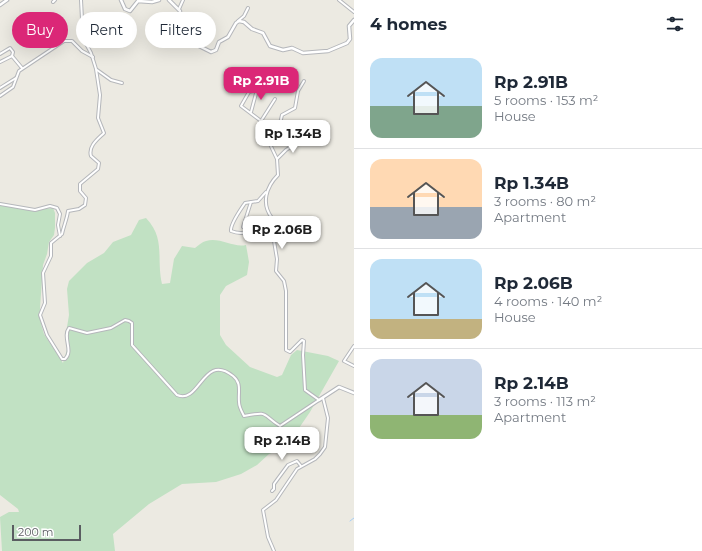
<!DOCTYPE html>
<html lang="en">
<head>
<meta charset="utf-8">
<style>
  :root { --surface:#fff; --page:#f2f2f3; --text:#1f2937; --muted:#747a83; --line:#e0e1e3; --accent:#db2777 }
  body { margin:0; font-family:Montserrat,sans-serif; background:var(--page); color:var(--text); height:100vh; display:flex; flex-direction:column; font-size:15px; white-space:nowrap }
  * { box-sizing:border-box; margin:0 }
  p { font-size:13px; color:var(--muted) }
  .icon { flex:none; width:22px; height:22px; fill:none; stroke:currentColor; stroke-width:2; stroke-linecap:round; stroke-linejoin:round }
  .map { position:relative; flex:1; overflow:hidden }
  .side { display:flex; flex-direction:column; background:var(--surface); width:348px }
  .side>* { flex:none }
  .top-card { position:absolute; left:12px; top:12px; width:282px; height:36px; display:flex; gap:8px }
  .scale { position:absolute; left:12px; bottom:10px; width:69px; box-sizing:border-box; padding-left:4px; border:2px solid #5a5d61; border-top:0; font-size:11px; line-height:14px; white-space:nowrap; color:#5a5d61; -webkit-text-stroke:3px #fff; paint-order:stroke }
  .price { position:absolute; translate:-50% -34px; padding:0 9px; border-radius:8px; background:#fff; color:#222; font-size:13px; line-height:26px; filter:drop-shadow(0 1px 2px #0008) }
  .price::after { content:''; position:absolute; left:50%; top:24px; width:12px; height:9px; margin-left:-6px; background:inherit; clip-path:polygon(0 0,100% 0,50% 100%) }
  .price.active { background:var(--accent); color:#fff }
  ul { padding:0; list-style:none }
  li { display:flex; align-items:center; gap:12px; height:100px; padding:0 16px }
  li+li { border-top:1px solid var(--line) }
  li span { display:grid; place-items:center; flex:none; width:112px; height:80px; border-radius:12px; color:#555 }
  li>.icon { margin-inline-start:auto }
  span .icon { width:48px; height:48px; fill:#fffc; stroke-width:1 }
  li b { font-size:17px }
  h2 { display:flex; justify-content:space-between; align-items:center; height:48px; padding:0 16px; font-size:17px }
  .chip { padding:0 14px; border-radius:18px; background:var(--surface); box-shadow:0 4px 16px #0002; font-size:14px; line-height:36px }
  .chip.active { background:var(--accent); color:#fff }
  main { display:flex; flex:1; min-height:0 }
  .map>svg:first-child { display:block }
  .green { fill:#c1e1c3 }
  .lines { fill:none; stroke-linecap:round; stroke-linejoin:round }
  .stream { stroke:#a8cff6; stroke-width:1 }
  .minor-casing { stroke:#b5b7bb; stroke-width:4 }
  .tertiary-casing { stroke:#b5b7bb; stroke-width:4.5 }
  .minor { stroke:#fff; stroke-width:2 }
  .tertiary { stroke:#fff; stroke-width:2.5 }
</style>
</head>
<body>
<main>
<div class="map">
<svg width="354" height="551" viewBox="0 0 354 551">
  <rect width="100%" height="100%" fill="#eceae2"/>
  <path class="green" d="M0,204L32,210L53,208L55,213V228L54,235L49,242L47,254L43,265L40,308L41,324L44,334L63,363L68,346L66,333L69,315L67,289L69,281L87,263L104,253L113,242L131,235L139,220L146,218C166,239 156,258 162,284L170,283L174,259L182,246L195,248C199,245 202,242 206,241C220,237 233,248 246,245L249,262L247,275L226,286L220,295V335L226,345L250,367L277,377L282,375L291,355L297,350L328,356L339,361L310,412L286,447L269,454L257,465L241,474L216,482L182,484L149,504L113,534L115,551H2L0,517L9,512H19L18,509L0,495Z"/>
  <g class="lines">
    <polyline class="stream" points="350,521 354,518"/>
    <g class="minor-casing">
      <g id="minor">
        <path d="M81,0L83,38L91,53L96,69L100,95L98,118L104,133C98,139 88,146 91,156L99,163L98,169L80,184V191L86,198L85,205L79,209L68,211C67,219 64,225 62,234L51,243V256L43,273L45,303L40,315L47,335L62,359H65C74,351 62,337 69,328L87,333L111,328L125,320L129,321L132,323V345L177,395C200,405 203,352 233,376C242,383 238,392 239,402C239,407 242,412 244,416C270,411 261,414 280,426L319,400L305,390L303,355L304,341L302,340L290,352L286,350V291L284,281L276,271L277,259L272,229V218C261,204 266,187 278,175L277,159L268,140L265,126L261,121L241,106L249,92L256,90"/>
        <polyline points="339,0 354,12"/>
        <polyline points="53,2 55,0"/>
        <polyline points="179,9 183,0"/>
        <polyline points="238,21 244,16 248,8"/>
        <polyline points="82,29 95,27 102,29 102,38 108,42"/>
        <polyline points="0,54 10,48 13,52 12,56"/>
        <polyline points="0,62 12,56 22,68"/>
        <polyline points="97,70 111,80 122,83"/>
        <polyline points="0,88 16,78"/>
        <polyline points="0,96 13,87 19,71 64,41 72,41 82,51 93,57"/>
        <polyline points="251,112 258,86"/>
        <polyline points="261,121 275,99"/>
        <polyline points="268,137 279,128 282,115 295,108 298,91 304,81"/>
        <polyline points="277,159 286,150 300,141"/>
        <polyline points="0,204 35,210 50,206 57,208 60,214 58,225 60,236"/>
        <polyline points="243,227 251,202"/>
        <path d="M252,232C244,233 239,234 231,231C230,224 241,209 245,203L258,201L266,192"/>
        <polyline points="354,346 344,361 354,366"/>
        <polyline points="272,491 274,489 274,484 288,465 297,461 301,466"/>
        <polyline points="274,551 268,537 263,510 276,500 297,469 315,459 320,454 325,447 328,418 323,398"/>
      </g>
    </g>
    <g class="tertiary-casing">
      <g id="tertiary">
        <polyline points="121,0 125,9 130,11 138,1 152,2 159,0"/>
        <polyline points="169,0 180,11 179,36 211,52 216,50 219,42 228,37 236,23 239,21 244,22 252,29 263,33 270,46 283,50 292,48 303,53 328,51 347,43 350,39 349,26 354,20"/>
        <polyline points="0,5 7,0"/>
        <polyline points="319,400 339,387 354,393"/>
      </g>
    </g>
    <use href="#minor" class="minor"/>
    <use href="#tertiary" class="tertiary"/>
  </g>
</svg>
<div class="scale">200 m</div>
<b class="price active" style="left:261px;top:101px">Rp 2.91B</b>
<b class="price" style="left:293px;top:154px">Rp 1.34B</b>
<b class="price" style="left:282px;top:250px">Rp 2.06B</b>
<b class="price" style="left:282px;top:461px">Rp 2.14B</b>
<div class="top-card">
<a class="chip active">Buy</a>
<a class="chip">Rent</a>
<a class="chip">Filters</a>
</div>
</div>
<section class="side">
<h2>4 homes<svg class="icon" aria-label="filters" viewBox="0 0 24 24"><path d="M4 7h16M4 17h16"/><circle cx="9" cy="7" r="2"/><circle cx="15" cy="17" r="2"/></svg></h2>
<ul>
<li><span style="background:linear-gradient(#bfe0f5 60%,#7fa58c 0)"><svg class="icon" aria-label="home" viewBox="0 0 24 24"><path d="M3 11l9-7 9 7M6 9v11h12V9"/></svg></span><div><b>Rp 2.91B</b><p>5 rooms · 153 m²</p><p>House</p></div></li>
<li><span style="background:linear-gradient(#ffd9b3 60%,#9aa5b1 0)"><svg class="icon" aria-label="home" viewBox="0 0 24 24"><path d="M3 11l9-7 9 7M6 9v11h12V9"/></svg></span><div><b>Rp 1.34B</b><p>3 rooms · 80 m²</p><p>Apartment</p></div></li>
<li><span style="background:linear-gradient(#bfe0f5 75%,#c2b280 0)"><svg class="icon" aria-label="home" viewBox="0 0 24 24"><path d="M3 11l9-7 9 7M6 9v11h12V9"/></svg></span><div><b>Rp 2.06B</b><p>4 rooms · 140 m²</p><p>House</p></div></li>
<li><span style="background:linear-gradient(#c9d6e8 70%,#8fb573 0)"><svg class="icon" aria-label="home" viewBox="0 0 24 24"><path d="M3 11l9-7 9 7M6 9v11h12V9"/></svg></span><div><b>Rp 2.14B</b><p>3 rooms · 113 m²</p><p>Apartment</p></div></li>
</ul>
</section>
</main>
</body>
</html>
